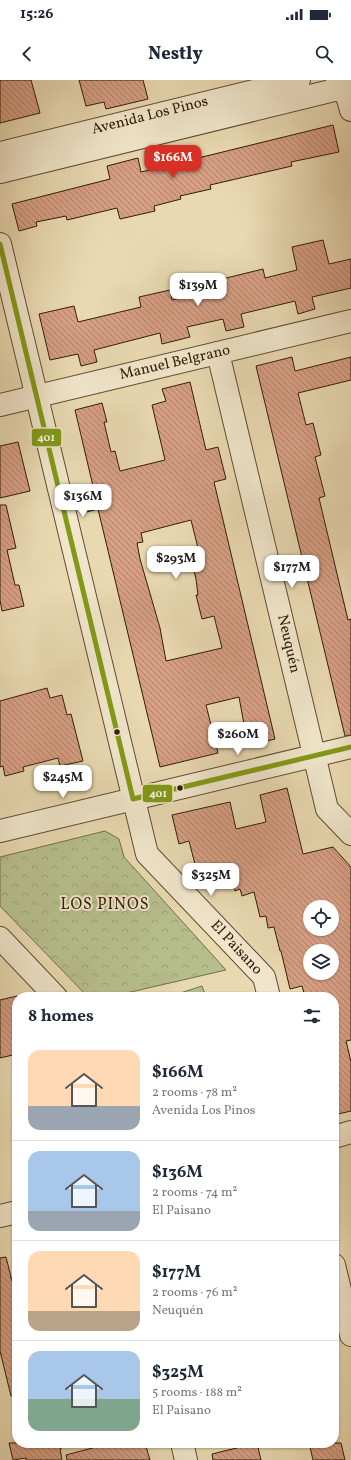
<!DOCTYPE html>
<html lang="en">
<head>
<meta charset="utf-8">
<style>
  :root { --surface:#fff; --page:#f2f2f3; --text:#1f2937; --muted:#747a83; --line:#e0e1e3; --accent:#d93025 }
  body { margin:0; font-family:Vollkorn,serif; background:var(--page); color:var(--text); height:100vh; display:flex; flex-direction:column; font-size:15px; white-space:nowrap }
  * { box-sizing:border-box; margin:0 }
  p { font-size:13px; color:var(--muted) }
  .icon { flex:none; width:22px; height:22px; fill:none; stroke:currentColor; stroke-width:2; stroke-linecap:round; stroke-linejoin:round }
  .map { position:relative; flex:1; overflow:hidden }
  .details { position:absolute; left:12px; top:912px; width:327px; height:456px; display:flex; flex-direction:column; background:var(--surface); border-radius:16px; box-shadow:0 1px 3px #0004 }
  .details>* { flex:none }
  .tools { position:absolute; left:303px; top:820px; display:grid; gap:8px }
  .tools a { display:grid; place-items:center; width:36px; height:36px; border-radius:50%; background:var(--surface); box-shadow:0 1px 3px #0004; font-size:20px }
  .price { position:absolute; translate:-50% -34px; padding:0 9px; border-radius:8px; background:#fff; color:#222; font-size:13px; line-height:26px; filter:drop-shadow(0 1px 2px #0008) }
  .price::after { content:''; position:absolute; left:50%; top:24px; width:12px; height:9px; margin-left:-6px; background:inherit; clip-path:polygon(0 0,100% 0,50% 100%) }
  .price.on { background:var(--accent); color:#fff }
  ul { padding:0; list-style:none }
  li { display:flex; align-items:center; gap:12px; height:100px; padding:0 16px }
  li+li { border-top:1px solid var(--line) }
  li span { display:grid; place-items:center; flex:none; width:112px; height:80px; border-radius:12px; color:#555 }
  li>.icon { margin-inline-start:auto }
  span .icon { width:48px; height:48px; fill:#fffc; stroke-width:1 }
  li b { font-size:17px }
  h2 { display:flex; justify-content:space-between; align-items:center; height:48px; padding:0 16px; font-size:17px }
  .status { display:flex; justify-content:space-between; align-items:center; height:28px; padding:0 20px; background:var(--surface); direction:ltr }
  .status svg { height:11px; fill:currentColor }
  header { display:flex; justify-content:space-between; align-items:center; height:52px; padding:0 16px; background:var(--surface); font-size:18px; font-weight:800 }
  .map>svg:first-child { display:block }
  .grass { fill:#b6bf8c; stroke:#746e4a }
  .forest { fill:url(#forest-crowns); stroke:#746e4a }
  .building { fill:url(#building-back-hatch); stroke:#321d07; fill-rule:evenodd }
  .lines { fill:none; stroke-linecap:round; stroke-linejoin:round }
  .minor-casing { stroke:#604c32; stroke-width:24 }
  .minor { stroke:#f1e6cc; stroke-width:22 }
  .bus-1-casing { stroke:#f1e6cc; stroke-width:8 }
  .bus-1 { stroke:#829a17; stroke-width:5 }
  .bus-dot { fill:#321d07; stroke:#f1e6cc; stroke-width:1.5 }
  .labels { text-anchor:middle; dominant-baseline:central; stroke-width:4; stroke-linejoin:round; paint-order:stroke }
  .street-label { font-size:15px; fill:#321d07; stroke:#f1e6cc }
  .neighbourhood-label { font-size:16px; letter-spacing:1px; fill:#321d07; stroke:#f1e6cc }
  .line-badge { stroke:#f1e6cc; stroke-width:1.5 }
  .badge-label { font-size:11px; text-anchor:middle; font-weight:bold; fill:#fff }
</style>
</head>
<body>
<div class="status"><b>15:26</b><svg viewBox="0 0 49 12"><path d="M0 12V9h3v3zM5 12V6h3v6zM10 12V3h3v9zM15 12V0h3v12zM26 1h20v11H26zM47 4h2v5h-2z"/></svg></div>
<header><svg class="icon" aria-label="back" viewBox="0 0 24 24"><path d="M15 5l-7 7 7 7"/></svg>Nestly<svg class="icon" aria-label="search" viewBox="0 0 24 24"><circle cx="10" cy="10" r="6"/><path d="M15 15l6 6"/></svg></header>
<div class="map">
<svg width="351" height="1380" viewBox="0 0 351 1380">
  <defs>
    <pattern id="forest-crowns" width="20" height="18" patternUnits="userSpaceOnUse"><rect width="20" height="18" fill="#b6bf8c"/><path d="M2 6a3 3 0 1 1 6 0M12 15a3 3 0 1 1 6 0" fill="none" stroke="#9da477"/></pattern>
    <pattern id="building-back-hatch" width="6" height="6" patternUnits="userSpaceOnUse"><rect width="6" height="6" fill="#d79f84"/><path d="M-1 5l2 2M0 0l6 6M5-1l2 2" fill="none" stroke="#af816a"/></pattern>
  </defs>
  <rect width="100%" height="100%" fill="#e9d9b1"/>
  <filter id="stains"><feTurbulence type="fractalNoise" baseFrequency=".005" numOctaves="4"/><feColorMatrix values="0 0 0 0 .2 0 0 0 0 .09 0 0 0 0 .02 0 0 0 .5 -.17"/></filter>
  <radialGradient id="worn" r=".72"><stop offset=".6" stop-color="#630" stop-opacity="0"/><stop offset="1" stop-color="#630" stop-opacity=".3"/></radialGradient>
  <polygon class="grass" points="202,906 206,917 168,917"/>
  <polygon class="forest" points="105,751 119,759 124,777 226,890 109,917 88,917 0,826 0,777"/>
  <g class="building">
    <polygon points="0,0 31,0 40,33 0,43"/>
    <polygon points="79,0 143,0 148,19 106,29 104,22 86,26"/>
    <polygon points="333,45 339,72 291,82 292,86 210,105 211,109 180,116 181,119 154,126 155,131 120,139 117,128 67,140 66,136 36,142 37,146 19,151 12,124 110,99 107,86 138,78 141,92"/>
    <polygon points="323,160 329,184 351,179 351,208 312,217 315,229 298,234 295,221 241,234 244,247 226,251 223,239 187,247 190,257 162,264 160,253 94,270 97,282 81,286 78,274 50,280 39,234 74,226 78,242 141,227 139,217 170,210 172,220 203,212 203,209 211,207 210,203 214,202 214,201 263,189 265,198 297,190 292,167"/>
    <polygon points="292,277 295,291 351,277 351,300 298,313 306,345 313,343 321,375 315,377 325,416 319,418 348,540 351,539 351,655 345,656 256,286"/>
    <path d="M190,302L206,370L218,367L226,399L214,402L275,659L248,666L239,617L206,625L218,673L160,687L98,429L87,432L84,419L82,408L93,406L75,330L102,323L107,342H104L111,372L115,371L120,391L165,380L152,325L166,321L162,309ZM191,440L199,472L190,474L196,499L198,515H196L202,539L214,536L222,568L166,581L160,548L140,479L137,463L143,462L141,453Z"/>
    <polygon points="18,362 30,411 0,418 0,366"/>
    <polygon points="0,425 6,425 16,468 7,470 15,505 19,505 24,526 2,531 0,520"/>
    <polygon points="47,608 50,618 62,615 67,635 71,634 83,681 60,686 58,678 23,687 24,691 5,696 3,686 0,687 0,621"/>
    <path d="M287,708L303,774L333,767L351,787V960L346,961L351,982V1031L334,1035V917H305L302,906L290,909L281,871H280L274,847L268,848L266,836L260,837L254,812L242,816L240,809L235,811L229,786L216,789L215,783L196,788L189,761L179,764L172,735L230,722L236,749L266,742L260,715ZM310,827H332V849H310ZM310,871H332V893H310Z"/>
    <polygon points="17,916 17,974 0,978 0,920"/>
    <polygon points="6,1177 14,1209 17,1208 17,1315 11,1316 0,1271 0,1178"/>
    <polygon points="9,1363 61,1363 61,1369 60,1369 62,1380 26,1380 26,1378 13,1380"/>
    <polygon points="111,1363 145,1363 150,1380 67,1380 66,1375"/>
    <polygon points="257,1363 261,1380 213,1380 212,1374"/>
    <polygon points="309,1363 341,1363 345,1380 313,1380"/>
  </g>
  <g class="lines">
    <g class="minor-casing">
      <g id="minor">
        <polyline points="337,0 348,19 351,30"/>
        <polyline points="0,73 299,0"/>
        <polyline points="0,92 351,6"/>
        <polyline points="0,164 147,774 264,897 269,917"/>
        <polyline points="218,273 327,729 351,754"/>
        <polyline points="0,325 351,241"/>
        <polyline points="0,751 351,667"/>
        <polyline points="0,858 56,917"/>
        <polyline points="334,1057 351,1052"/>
        <polyline points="0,1136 17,1132"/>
        <polyline points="334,1185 351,1255"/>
        <polyline points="182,1363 186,1380"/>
      </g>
    </g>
    <use href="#minor" class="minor"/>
    <g class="bus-1-casing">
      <polyline id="bus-1" points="0,164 133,719 351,667"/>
    </g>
    <use href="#bus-1" class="bus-1"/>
  </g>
  <g class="bus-dot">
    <circle cx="117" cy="652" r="3.5"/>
    <circle cx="180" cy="708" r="3.5"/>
  </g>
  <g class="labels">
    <g class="street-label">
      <text transform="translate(150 36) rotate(-14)">Avenida Los Pinos</text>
      <text transform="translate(175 283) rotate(-13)">Manuel Belgrano</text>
      <text transform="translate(288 564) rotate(77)">Neuquén</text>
      <text transform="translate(236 868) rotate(47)">El Paisano</text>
    </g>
    <g class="neighbourhood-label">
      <text x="105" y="825">LOS PINOS</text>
    </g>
  </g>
  <g class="line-badge">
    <rect x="31" y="348" width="31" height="19" rx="4" fill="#829a17"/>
    <rect x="142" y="704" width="31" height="19" rx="4" fill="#829a17"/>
  </g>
  <g class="badge-label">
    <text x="46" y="361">401</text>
    <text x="158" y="717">401</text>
  </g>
  <rect width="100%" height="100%" filter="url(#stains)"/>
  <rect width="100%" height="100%" fill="url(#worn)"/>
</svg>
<div class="tools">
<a><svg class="icon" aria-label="locate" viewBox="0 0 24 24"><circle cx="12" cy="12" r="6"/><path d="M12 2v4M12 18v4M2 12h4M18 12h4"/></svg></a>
<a><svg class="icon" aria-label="layers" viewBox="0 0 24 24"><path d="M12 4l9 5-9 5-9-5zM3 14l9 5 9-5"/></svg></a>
</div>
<b class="price on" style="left:173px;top:99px">$166M</b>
<b class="price" style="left:198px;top:227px">$139M</b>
<b class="price" style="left:83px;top:438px">$136M</b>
<b class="price" style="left:176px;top:500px">$293M</b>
<b class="price" style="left:292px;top:509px">$177M</b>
<b class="price" style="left:238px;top:676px">$260M</b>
<b class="price" style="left:63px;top:719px">$245M</b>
<b class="price" style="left:211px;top:817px">$325M</b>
<section class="details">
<h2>8 homes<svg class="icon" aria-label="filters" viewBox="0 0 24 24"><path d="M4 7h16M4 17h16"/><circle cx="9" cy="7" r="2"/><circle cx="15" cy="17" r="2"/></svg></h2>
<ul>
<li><span style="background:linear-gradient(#ffd9b3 70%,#9aa5b1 0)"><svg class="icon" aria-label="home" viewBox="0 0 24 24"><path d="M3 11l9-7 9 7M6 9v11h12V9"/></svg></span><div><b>$166M</b><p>2 rooms · 78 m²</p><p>Avenida Los Pinos</p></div></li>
<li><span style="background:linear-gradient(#a9c7e8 75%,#9aa5b1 0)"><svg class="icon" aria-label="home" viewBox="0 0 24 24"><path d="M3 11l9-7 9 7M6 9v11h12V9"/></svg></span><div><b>$136M</b><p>2 rooms · 74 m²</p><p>El Paisano</p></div></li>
<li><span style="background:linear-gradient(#ffd9b3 75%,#b9a48a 0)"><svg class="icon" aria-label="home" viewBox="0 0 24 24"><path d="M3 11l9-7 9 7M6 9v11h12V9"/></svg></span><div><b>$177M</b><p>2 rooms · 76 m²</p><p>Neuquén</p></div></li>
<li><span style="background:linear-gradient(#a9c7e8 60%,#7fa58c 0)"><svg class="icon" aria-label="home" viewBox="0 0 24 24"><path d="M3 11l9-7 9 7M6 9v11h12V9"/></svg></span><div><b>$325M</b><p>5 rooms · 188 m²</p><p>El Paisano</p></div></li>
</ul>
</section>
</div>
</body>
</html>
